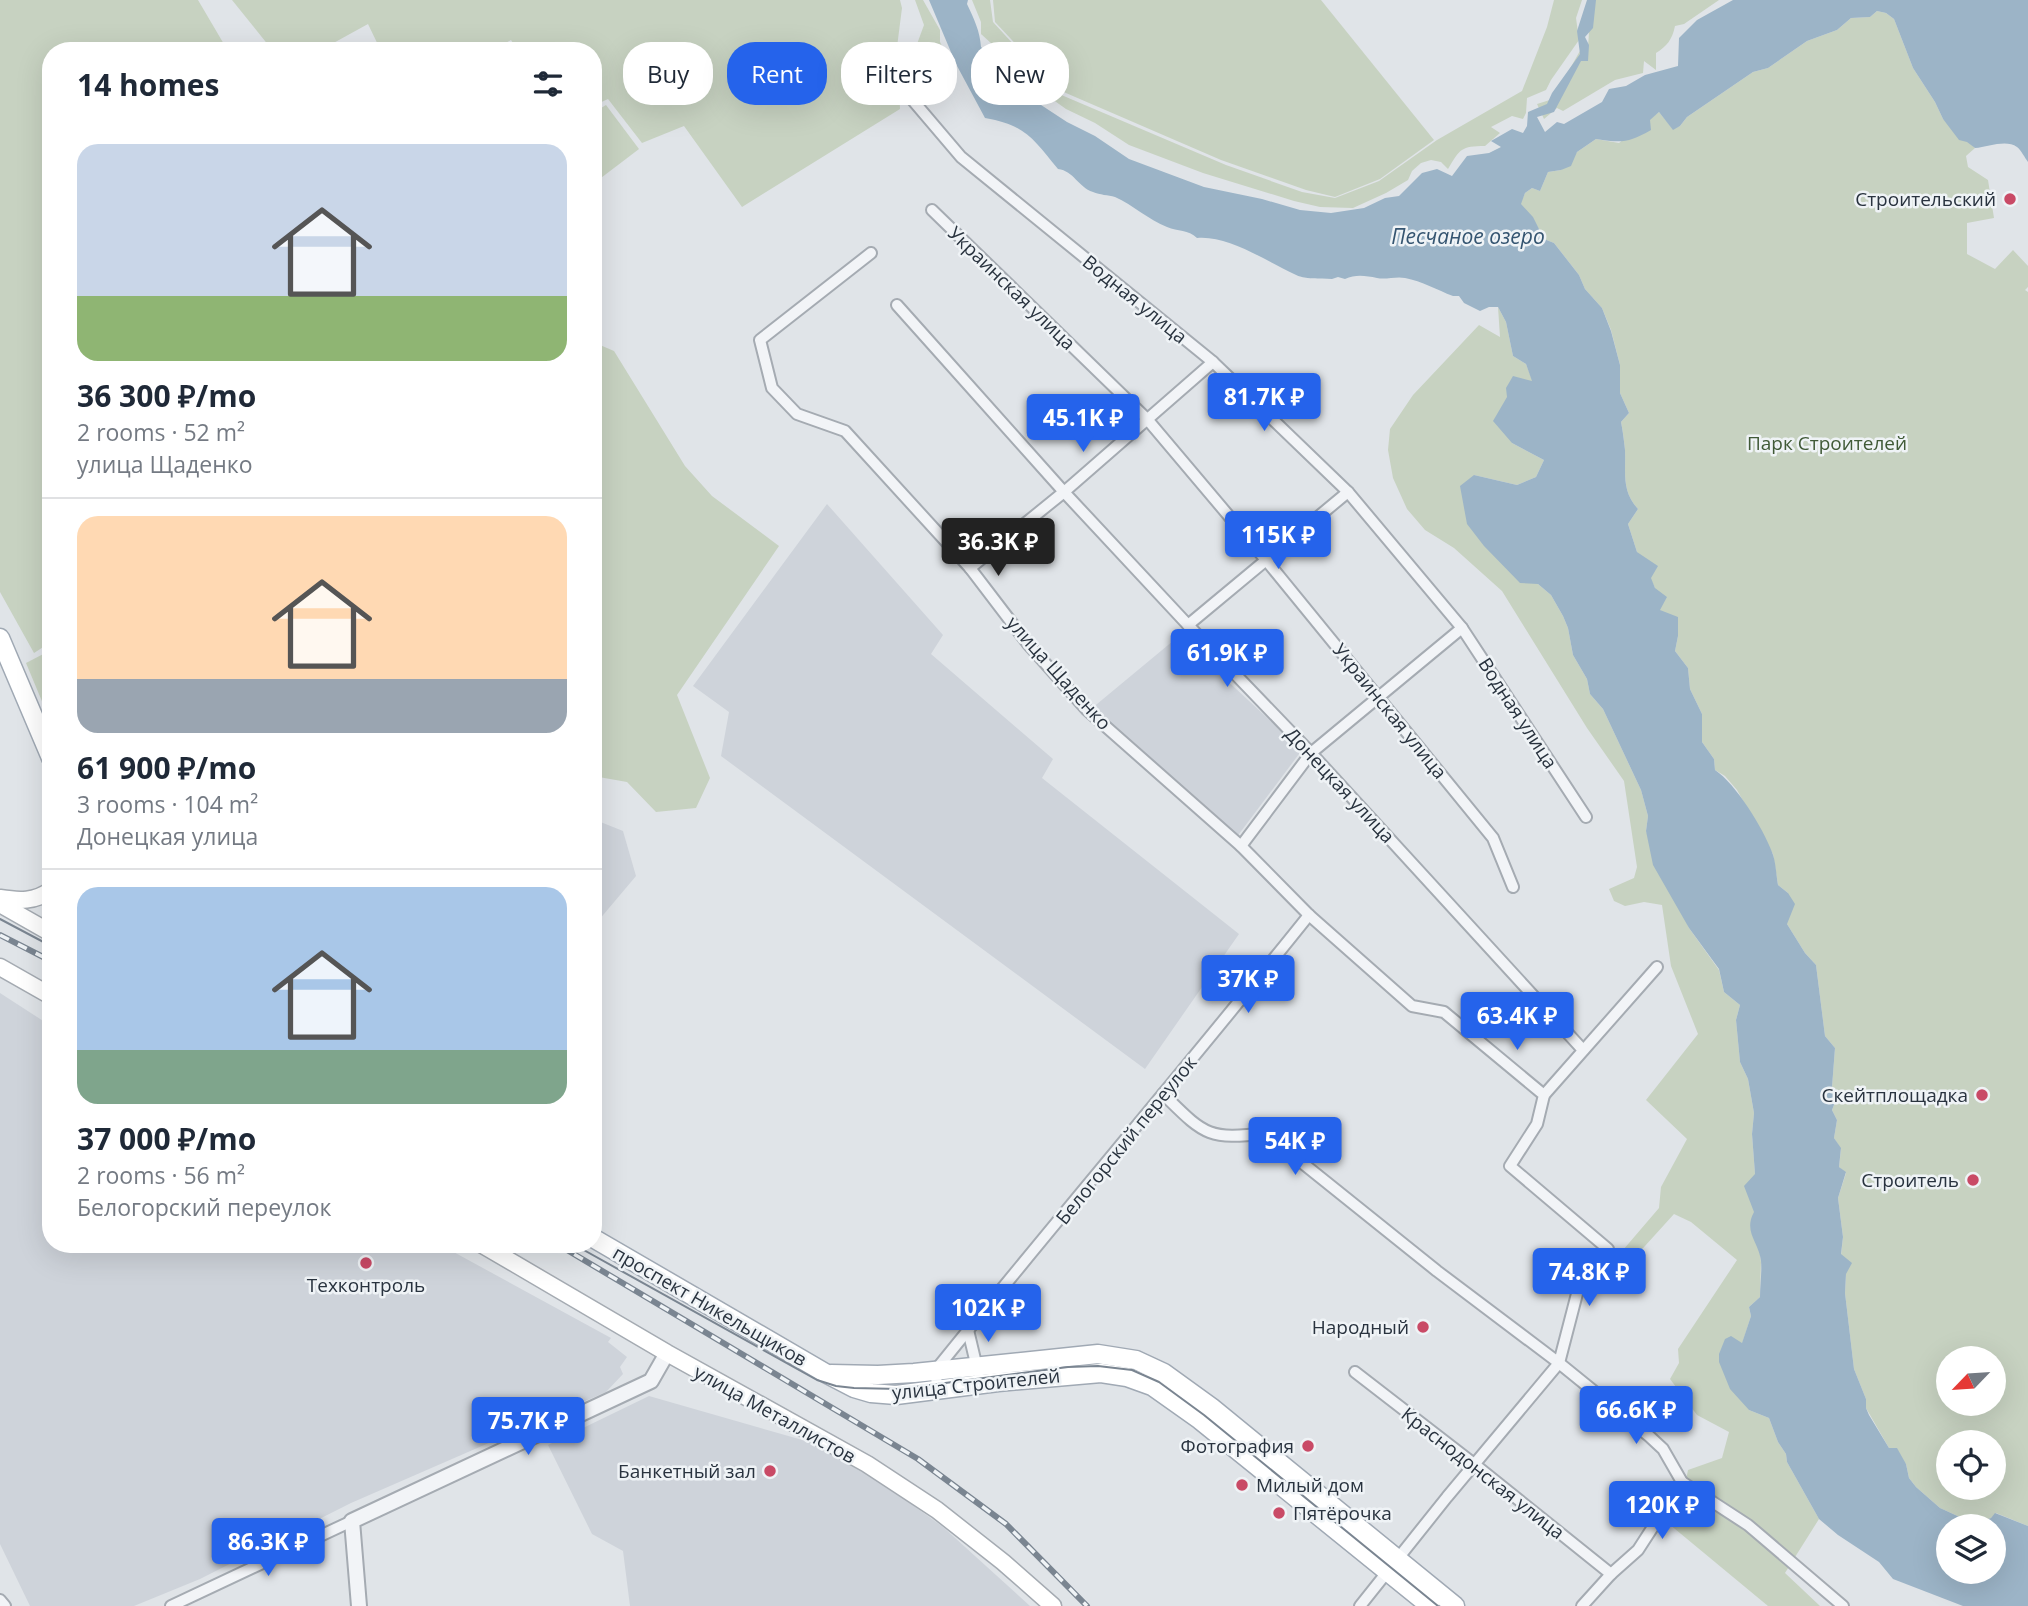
<!DOCTYPE html>
<html lang="en">
<head>
<meta charset="utf-8">
<style>
  :root { --surface:#fff; --page:#f2f2f3; --text:#1f2937; --muted:#747a83; --line:#e0e1e3; --accent:#2563eb }
  body { margin:0; font-family:"Open Sans",sans-serif; background:var(--page); color:var(--text); height:100vh; display:flex; flex-direction:column; font-size:26px; white-space:nowrap }
  * { box-sizing:border-box; margin:0 }
  p { font-size:23px; color:var(--muted) }
  .icon { flex:none; width:38px; height:38px; fill:none; stroke:currentColor; stroke-width:2; stroke-linecap:round; stroke-linejoin:round }
  .map { position:relative; flex:1; overflow:hidden }
  .sheet { position:absolute; left:42px; top:42px; width:560px; height:1211px; display:flex; flex-direction:column; background:var(--surface); border-radius:28px; box-shadow:0 7px 28px #0002 }
  .sheet>* { flex:none }
  .top-card { position:absolute; left:623px; top:42px; width:665px; height:63px; display:flex; gap:14px }
  .needle { width:46px; rotate:245deg }
  .tools { position:absolute; left:1936px; top:1346px; display:grid; gap:14px }
  .tools a { display:grid; place-items:center; width:70px; height:70px; border-radius:50%; background:var(--surface); box-shadow:0 7px 28px #0002; font-size:35px }
  .price { position:absolute; translate:-50% -60px; padding:0 16px; border-radius:7px; background:var(--accent); color:#fff; font-size:23px; line-height:46px; filter:drop-shadow(0 2px 4px #0008) }
  .price::after { content:''; position:absolute; left:50%; top:42px; width:21px; height:16px; margin-left:-10px; background:inherit; clip-path:polygon(0 0,100% 0,50% 100%) }
  .price.active { background:#222; color:#fff }
  ul { padding:0; list-style:none }
  li { display:grid; align-content:center; gap:14px; height:371px; padding:0 35px }
  li+li { border-top:2px solid var(--line) }
  li span { display:grid; place-items:center; height:217px; border-radius:21px; color:#555 }
  li>.icon { margin-inline-start:auto }
  span .icon { width:126px; height:126px; fill:#fffc; stroke-width:1 }
  li b { font-size:30px }
  h2 { display:flex; justify-content:space-between; align-items:center; height:84px; padding:0 35px; font-size:30px }
  .tag { padding:0 24px; border-radius:28px; background:var(--surface); box-shadow:0 7px 28px #0002; font-size:24px; line-height:63px }
  .tag.active { background:var(--accent); color:#fff }
  .map>svg:first-child { display:block }
  .built { fill:#ced3da }
  .green { fill:#c7d2c1; fill-rule:evenodd }
  .water { fill:#9cb4c7; fill-rule:evenodd }
  .lines { fill:none; stroke-linecap:round; stroke-linejoin:round }
  .minor-casing { stroke:#a5abb2; stroke-width:14 }
  .tertiary-casing { stroke:#a5abb2; stroke-width:18 }
  .secondary-casing { stroke:#a5abb2; stroke-width:19 }
  .primary-casing { stroke:#a0a9b4; stroke-width:21 }
  .minor { stroke:#f2f4f7; stroke-width:10 }
  .tertiary { stroke:#f2f4f7; stroke-width:14 }
  .secondary { stroke:#fff; stroke-width:16 }
  .primary { stroke:#fff; stroke-width:18 }
  .tram { stroke:#7a8591; stroke-width:2 }
  .rail-casing { stroke:#7a8591; stroke-width:6 }
  .rail { stroke:#eff3f6; stroke-width:3.5; stroke-dasharray:10; stroke-linecap:butt }
  .poi-dot { fill:#c94a66; stroke:#eff3f6; stroke-width:2.5 }
  .labels { text-anchor:middle; dominant-baseline:central; stroke-width:5; stroke-linejoin:round; paint-order:stroke }
  .poi-label { font-size:19px; fill:#29333f; stroke:#eff3f6; text-anchor:end }
  .street-label { font-size:19px; fill:#29333f; stroke:#eff3f6 }
  .park-label { font-size:19px; fill:#405a37; stroke:#eff3f6 }
  .water-label { font-size:21px; font-style:italic; fill:#355571; stroke:#eff3f6 }
</style>
</head>
<body>
<div class="map">
<svg width="2028" height="1606" viewBox="0 0 2028 1606">
  <rect width="100%" height="100%" fill="#e0e4e8"/>
  <g class="built">
    <polygon points="827,504 943,635 931,654 1053,759 1042,778 1239,934 1145,1069 721,756 729,712 693,686"/>
    <polygon points="1179,636 1302,750 1236,838 1091,709"/>
    <polygon points="593,819 623,831 636,876 593,927"/>
    <polygon points="0,993 51,1026 51,1244 439,1244 611,1338 608,1342 627,1357 620,1367 623,1374 606,1392 351,1503 200,1579 134,1606 30,1606 0,1544"/>
    <polygon points="649,1396 813,1443 878,1480 943,1527 1030,1606 630,1606 623,1551 592,1534 548,1445"/>
  </g>
  <g class="green">
    <polygon points="0,0 198,0 228,51 51,51 51,642 34,653 0,592"/>
    <polygon points="232,0 900,0 902,8 897,47 900,109 742,207 684,126 642,143 608,99 593,106 593,51 518,51 511,40 492,51 381,51 368,24 319,51 273,51"/>
    <polygon points="915,0 923,0 940,30 940,42 946,54 946,68 928,66 914,70 908,67 902,56 907,49 917,44 924,25"/>
    <path d="M972,0H990L993,22L1059,94L1226,165L1302,192L1335,198L1379,181L1437,140L1522,91L1547,27L1554,0H1582L1576,18L1579,40L1551,80L1546,90L1527,98L1526,113L1523,119L1512,116L1491,127L1500,133L1485,146C1461,146 1460,149 1448,169L1441,162L1431,160L1421,163L1412,171L1408,180L1386,193L1353,208L1320,207L1294,201L1203,173L1129,145L1095,123L1066,109L1038,89L1039,84L1027,76L981,34V22Z"/>
    <polygon points="993,0 1321,0 1434,140 1380,179 1335,197 1306,190 1221,160 1059,90 995,22"/>
    <path d="M1595,0H1719L1684,24L1675,26C1672,40 1667,46 1656,53V70L1644,61L1643,73L1615,80L1563,111L1557,108L1544,119L1537,104L1553,99L1581,49L1588,48L1589,32Z"/>
    <path d="M1877,11L1886,13L1894,19L1913,68L1935,102L1943,119L1975,148L1966,156L1968,167L1988,180L1994,218L1967,223V254L1995,269L2013,250L2028,266V287L2025,290L2028,292V1526L1996,1513L1991,1518L1975,1524L1940,1508L1916,1487L1909,1478L1906,1464L1889,1448L1866,1408V1399L1854,1369L1845,1293L1846,1274L1841,1255L1843,1237L1838,1198L1846,1173L1839,1167L1841,1149L1834,1138L1837,1120L1832,1110L1839,1093L1832,1087L1835,1048L1825,1036L1816,965L1805,953L1787,924L1788,893L1778,885L1773,854L1737,790L1725,776L1715,770L1714,759L1702,742V714L1690,689L1688,668L1675,651L1678,636L1660,610L1655,588L1637,552L1628,524L1638,509C1621,490 1626,473 1625,450C1624,441 1623,431 1621,422L1629,413L1620,393V365L1611,330L1602,308L1585,289L1579,275L1554,243L1544,239L1539,229L1520,204L1525,193L1532,188L1540,191L1548,172L1561,170L1577,152L1596,139L1619,143L1659,112L1673,129L1680,126L1687,117L1753,72L1768,68L1807,41L1837,30L1851,18L1870,17ZM1948,1358H1993V1404H1948ZM1948,1442H1993V1488H1948Z"/>
    <polygon points="606,105 639,149 593,184 593,113"/>
    <polygon points="1498,307 1506,322 1513,356 1526,364 1533,382 1507,397 1512,443 1544,460 1536,477 1517,485 1474,475 1538,584 1551,595 1563,616 1568,628 1573,655 1587,679 1590,694 1603,709 1641,790 1648,816 1646,831 1689,928 1719,970 1724,992 1740,1005 1736,1020 1740,1062 1748,1079 1754,1113 1752,1134 1755,1174 1754,1212 1761,1262 1760,1297 1749,1307 1751,1316 1742,1344 1749,1410 1769,1418 1778,1442 1786,1454 1787,1462 1819,1519 1785,1573 1820,1606 1768,1606 1669,1524 1678,1513 1675,1500 1684,1490 1688,1470 1722,1458 1729,1432 1697,1415 1670,1379 1679,1363 1678,1349 1737,1260 1691,1222 1674,1214 1625,1268 1623,1250 1659,1208 1661,1187 1687,1139 1646,1100 1698,1034 1671,966 1662,905 1644,902 1625,906 1614,901 1609,889 1634,878 1637,867 1624,781 1587,728 1502,591 1454,548 1425,530 1407,509 1393,478 1388,450 1390,429 1413,395 1479,325 1500,337"/>
    <polygon points="593,342 614,351 685,466 712,496 779,546 677,695 710,778 696,808 656,812 627,782 593,776"/>
    <polygon points="51,650 51,723 26,663"/>
  </g>
  <path class="water" d="M929,0H968L967,4C974,19 980,31 981,47L1027,89L1039,97L1038,103L1067,122L1095,136L1129,159L1204,187L1262,199L1300,210L1331,213L1364,208L1385,198L1399,196L1422,173L1437,169L1452,176L1467,156L1489,153L1501,147L1491,141L1512,129L1523,133L1527,126L1528,112L1547,104L1552,93L1580,54L1577,31L1587,0H1596L1593,28L1585,37L1589,45L1588,61H1581L1554,112L1537,117L1545,132L1557,122L1564,124L1602,102L1609,89L1626,86L1645,75L1678,66L1679,38L1697,20L1733,0H2028V162C2025,158 2021,150 2017,147C2006,139 1988,147 1975,148L1967,142L1959,140L1943,119L1935,102L1913,68L1894,19L1886,13L1877,11L1870,17L1851,18L1837,30L1807,41L1768,68L1753,72L1687,117L1680,126L1673,130L1659,112L1650,120L1651,130C1628,143 1622,143 1596,139L1577,152L1571,166L1561,170L1548,172L1540,191L1532,188L1525,193L1521,204L1533,217L1544,239L1554,243L1579,275L1585,289L1602,308L1611,331L1620,365V393L1629,413L1621,422C1623,432 1624,441 1625,450C1626,473 1621,490 1638,509L1628,524L1637,552L1658,566L1651,578L1655,588L1667,597L1660,610L1678,617V636L1675,651L1688,668L1690,689L1702,714V742L1714,759L1715,770C1736,784 1763,828 1772,852C1776,862 1776,874 1778,885L1788,893L1795,904L1787,924L1805,953L1816,965L1825,1036L1835,1048L1832,1087L1839,1092L1832,1110L1837,1120L1834,1138L1841,1148L1839,1167L1846,1172L1838,1198L1843,1237L1841,1254L1852,1263L1846,1274L1845,1293L1854,1369L1866,1399V1408L1869,1415L1889,1448H1897L1906,1464L1909,1478L1916,1487L1940,1508L1975,1524L1991,1518L1995,1513L2028,1526V1606H1963L1893,1579L1879,1562L1838,1535L1819,1519L1787,1462L1786,1454L1778,1442L1769,1418L1749,1410L1730,1389L1719,1362V1354L1725,1339L1731,1336L1742,1343L1751,1316L1749,1307L1760,1297C1760,1285 1762,1273 1761,1261C1759,1242 1743,1232 1754,1212L1744,1186L1755,1174L1752,1134L1754,1113L1748,1079L1740,1062L1736,1020L1740,1005L1724,992L1719,969L1689,928L1653,865L1646,831L1648,816L1641,790L1603,709L1590,694L1587,679L1573,655L1568,628L1563,616L1551,595L1538,584L1520,583L1484,546L1467,524L1460,486L1474,475L1517,485L1536,477L1544,460L1512,443L1493,421L1507,397L1506,388L1513,376L1532,381L1526,364L1513,356L1506,322L1498,307H1489L1480,311L1464,303L1459,296H1453C1437,290 1422,281 1405,278C1396,276 1386,280 1377,278C1366,276 1356,274 1345,279L1338,277L1332,279C1320,278 1305,280 1294,274C1266,261 1228,235 1197,238C1188,229 1178,232 1167,227C1149,220 1133,205 1115,197C1108,195 1100,195 1093,192C1078,187 1074,171 1058,169C1033,139 1026,125 985,118L956,64ZM1948,1526H1993V1572H1948Z"/>
  <g class="lines">
    <g class="minor-casing">
      <g id="minor">
        <polyline points="904,90 961,157 1213,362 1348,492 1462,628 1586,817"/>
        <polyline points="932,210 1147,419 1266,560 1493,838 1513,887"/>
        <polyline points="871,253 760,340 772,388 797,414 845,431 970,568 1028,644 1087,710 1241,846 1309,915 1412,1006 1444,1012 1544,1095 1537,1124 1510,1166 1608,1249 1579,1286 1559,1363 1447,1497 1360,1606"/>
        <polyline points="897,305 1064,492 1188,625 1311,753 1583,1050"/>
        <polyline points="970,568 1064,492 1213,362"/>
        <polyline points="1188,625 1348,492"/>
        <polyline points="1241,846 1311,753 1462,628"/>
        <path d="M1163,1094C1203,1133 1207,1141 1265,1133L1437,1271L1559,1363L1649,1436L1663,1449L1682,1482L1748,1525L1843,1606"/>
        <polyline points="1544,1095 1657,967"/>
        <polyline points="968,1330 978,1372"/>
        <polyline points="1355,1372 1474,1464 1611,1574"/>
        <path d="M938,1390L935,1371C1058,1218 1186,1069 1309,915"/>
        <polyline points="0,1600 5,1606"/>
        <polyline points="171,1606 352,1521"/>
        <polyline points="1582,1606 1611,1574 1638,1550 1682,1482"/>
      </g>
    </g>
    <g class="tertiary-casing">
      <polyline id="tertiary" points="359,1606 352,1521 651,1381 667,1353"/>
    </g>
    <g class="secondary-casing">
      <g id="secondary">
        <path d="M0,898C19,901 35,902 51,890"/>
        <polyline points="0,904 51,933"/>
        <polyline points="0,967 51,996"/>
        <polyline points="481,1244 667,1353 867,1464 937,1510 1003,1562 1053,1606"/>
      </g>
    </g>
    <g class="primary-casing">
      <g id="primary">
        <polyline points="0,638 51,758"/>
        <polyline points="593,1238 827,1374 854,1388 871,1393 896,1395 998,1382 1101,1373 1127,1377 1152,1386 1200,1420 1430,1606"/>
        <polyline points="831,1374 878,1375 914,1373 1098,1354 1136,1360 1164,1373 1211,1407 1455,1606"/>
      </g>
    </g>
    <use href="#minor" class="minor"/>
    <use href="#tertiary" class="tertiary"/>
    <use href="#secondary" class="secondary"/>
    <use href="#primary" class="primary"/>
    <g class="tram">
      <polyline points="0,919 51,946"/>
      <polyline points="573,1244 817,1380 836,1386 854,1388 899,1389 1068,1367 1098,1366 1132,1370 1159,1382 1204,1415 1438,1606"/>
    </g>
    <g class="rail-casing">
      <g id="rail">
        <polyline points="0,935 51,961"/>
        <polyline points="557,1244 918,1459 1006,1524 1087,1606"/>
      </g>
    </g>
    <use href="#rail" class="rail"/>
  </g>
  <g class="poi-dot">
    <circle cx="2010" cy="199" r="7"/>
    <circle cx="1982" cy="1095" r="7"/>
    <circle cx="1973" cy="1180" r="7"/>
    <circle cx="366" cy="1263" r="7"/>
    <circle cx="1423" cy="1327" r="7"/>
    <circle cx="1308" cy="1446" r="7"/>
    <circle cx="770" cy="1471" r="7"/>
    <circle cx="1242" cy="1485" r="7"/>
    <circle cx="1279" cy="1513" r="7"/>
  </g>
  <g class="labels">
    <g class="poi-label">
      <text x="1996" y="199">Строительский</text>
      <text x="1968" y="1095">Скейтплощадка</text>
      <text x="1959" y="1180">Строитель</text>
      <text x="366" y="1285" text-anchor="middle">Техконтроль</text>
      <text x="1409" y="1327">Народный</text>
      <text x="1294" y="1446">Фотография</text>
      <text x="756" y="1471">Банкетный зал</text>
      <text x="1256" y="1485" text-anchor="start">Милый дом</text>
      <text x="1293" y="1513" text-anchor="start">Пятёрочка</text>
    </g>
    <g class="street-label">
      <text transform="translate(1012 288) rotate(44)">Украинская улица</text>
      <text transform="translate(1135 299) rotate(39)">Водная улица</text>
      <text transform="translate(1059 673) rotate(48)">улица Щаденко</text>
      <text transform="translate(1390 711) rotate(51)">Украинская улица</text>
      <text transform="translate(1518 713) rotate(57)">Водная улица</text>
      <text transform="translate(1340 785) rotate(47)">Донецкая улица</text>
      <text transform="translate(1126 1140) rotate(-51)">Белогорский переулок</text>
      <text transform="translate(710 1306) rotate(30)">проспект Никельщиков</text>
      <text transform="translate(976 1384) rotate(-6)">улица Строителей</text>
      <text transform="translate(775 1414) rotate(29)">улица Металлистов</text>
      <text transform="translate(1483 1473) rotate(38)">Краснодонская улица</text>
    </g>
    <g class="park-label">
      <text x="1827" y="443">Парк Строителей</text>
    </g>
    <g class="water-label">
      <text x="1468" y="236">Песчаное озеро</text>
    </g>
  </g>
</svg>
<div class="tools">
<a><svg class="needle" viewBox="-14 -14 28 28"><path d="M0-13l5 13h-10z" fill="#e53935"/><path d="M0 13l5-13h-10z" fill="#747a83"/></svg></a>
<a><svg class="icon" aria-label="locate" viewBox="0 0 24 24"><circle cx="12" cy="12" r="6"/><path d="M12 2v4M12 18v4M2 12h4M18 12h4"/></svg></a>
<a><svg class="icon" aria-label="layers" viewBox="0 0 24 24"><path d="M12 4l9 5-9 5-9-5zM3 14l9 5 9-5"/></svg></a>
</div>
<b class="price" style="left:1264px;top:433px">81.7K ₽</b>
<b class="price" style="left:1083px;top:454px">45.1K ₽</b>
<b class="price" style="left:1278px;top:571px">115K ₽</b>
<b class="price active" style="left:998px;top:578px">36.3K ₽</b>
<b class="price" style="left:1227px;top:689px">61.9K ₽</b>
<b class="price" style="left:1248px;top:1015px">37K ₽</b>
<b class="price" style="left:1517px;top:1052px">63.4K ₽</b>
<b class="price" style="left:1295px;top:1177px">54K ₽</b>
<b class="price" style="left:1589px;top:1308px">74.8K ₽</b>
<b class="price" style="left:988px;top:1344px">102K ₽</b>
<b class="price" style="left:1636px;top:1446px">66.6K ₽</b>
<b class="price" style="left:528px;top:1457px">75.7K ₽</b>
<b class="price" style="left:1662px;top:1541px">120K ₽</b>
<b class="price" style="left:268px;top:1578px">86.3K ₽</b>
<div class="top-card">
<a class="tag">Buy</a>
<a class="tag active">Rent</a>
<a class="tag">Filters</a>
<a class="tag">New</a>
</div>
<section class="sheet">
<h2>14 homes<svg class="icon" aria-label="filters" viewBox="0 0 24 24"><path d="M4 7h16M4 17h16"/><circle cx="9" cy="7" r="2"/><circle cx="15" cy="17" r="2"/></svg></h2>
<ul>
<li><span style="background:linear-gradient(#c9d6e8 70%,#8fb573 0)"><svg class="icon" aria-label="home" viewBox="0 0 24 24"><path d="M3 11l9-7 9 7M6 9v11h12V9"/></svg></span><div><b>36 300 ₽/mo</b><p>2 rooms · 52 m²</p><p>улица Щаденко</p></div></li>
<li><span style="background:linear-gradient(#ffd9b3 75%,#9aa5b1 0)"><svg class="icon" aria-label="home" viewBox="0 0 24 24"><path d="M3 11l9-7 9 7M6 9v11h12V9"/></svg></span><div><b>61 900 ₽/mo</b><p>3 rooms · 104 m²</p><p>Донецкая улица</p></div></li>
<li><span style="background:linear-gradient(#a9c7e8 75%,#7fa58c 0)"><svg class="icon" aria-label="home" viewBox="0 0 24 24"><path d="M3 11l9-7 9 7M6 9v11h12V9"/></svg></span><div><b>37 000 ₽/mo</b><p>2 rooms · 56 m²</p><p>Белогорский переулок</p></div></li>
</ul>
</section>
</div>
</body>
</html>
